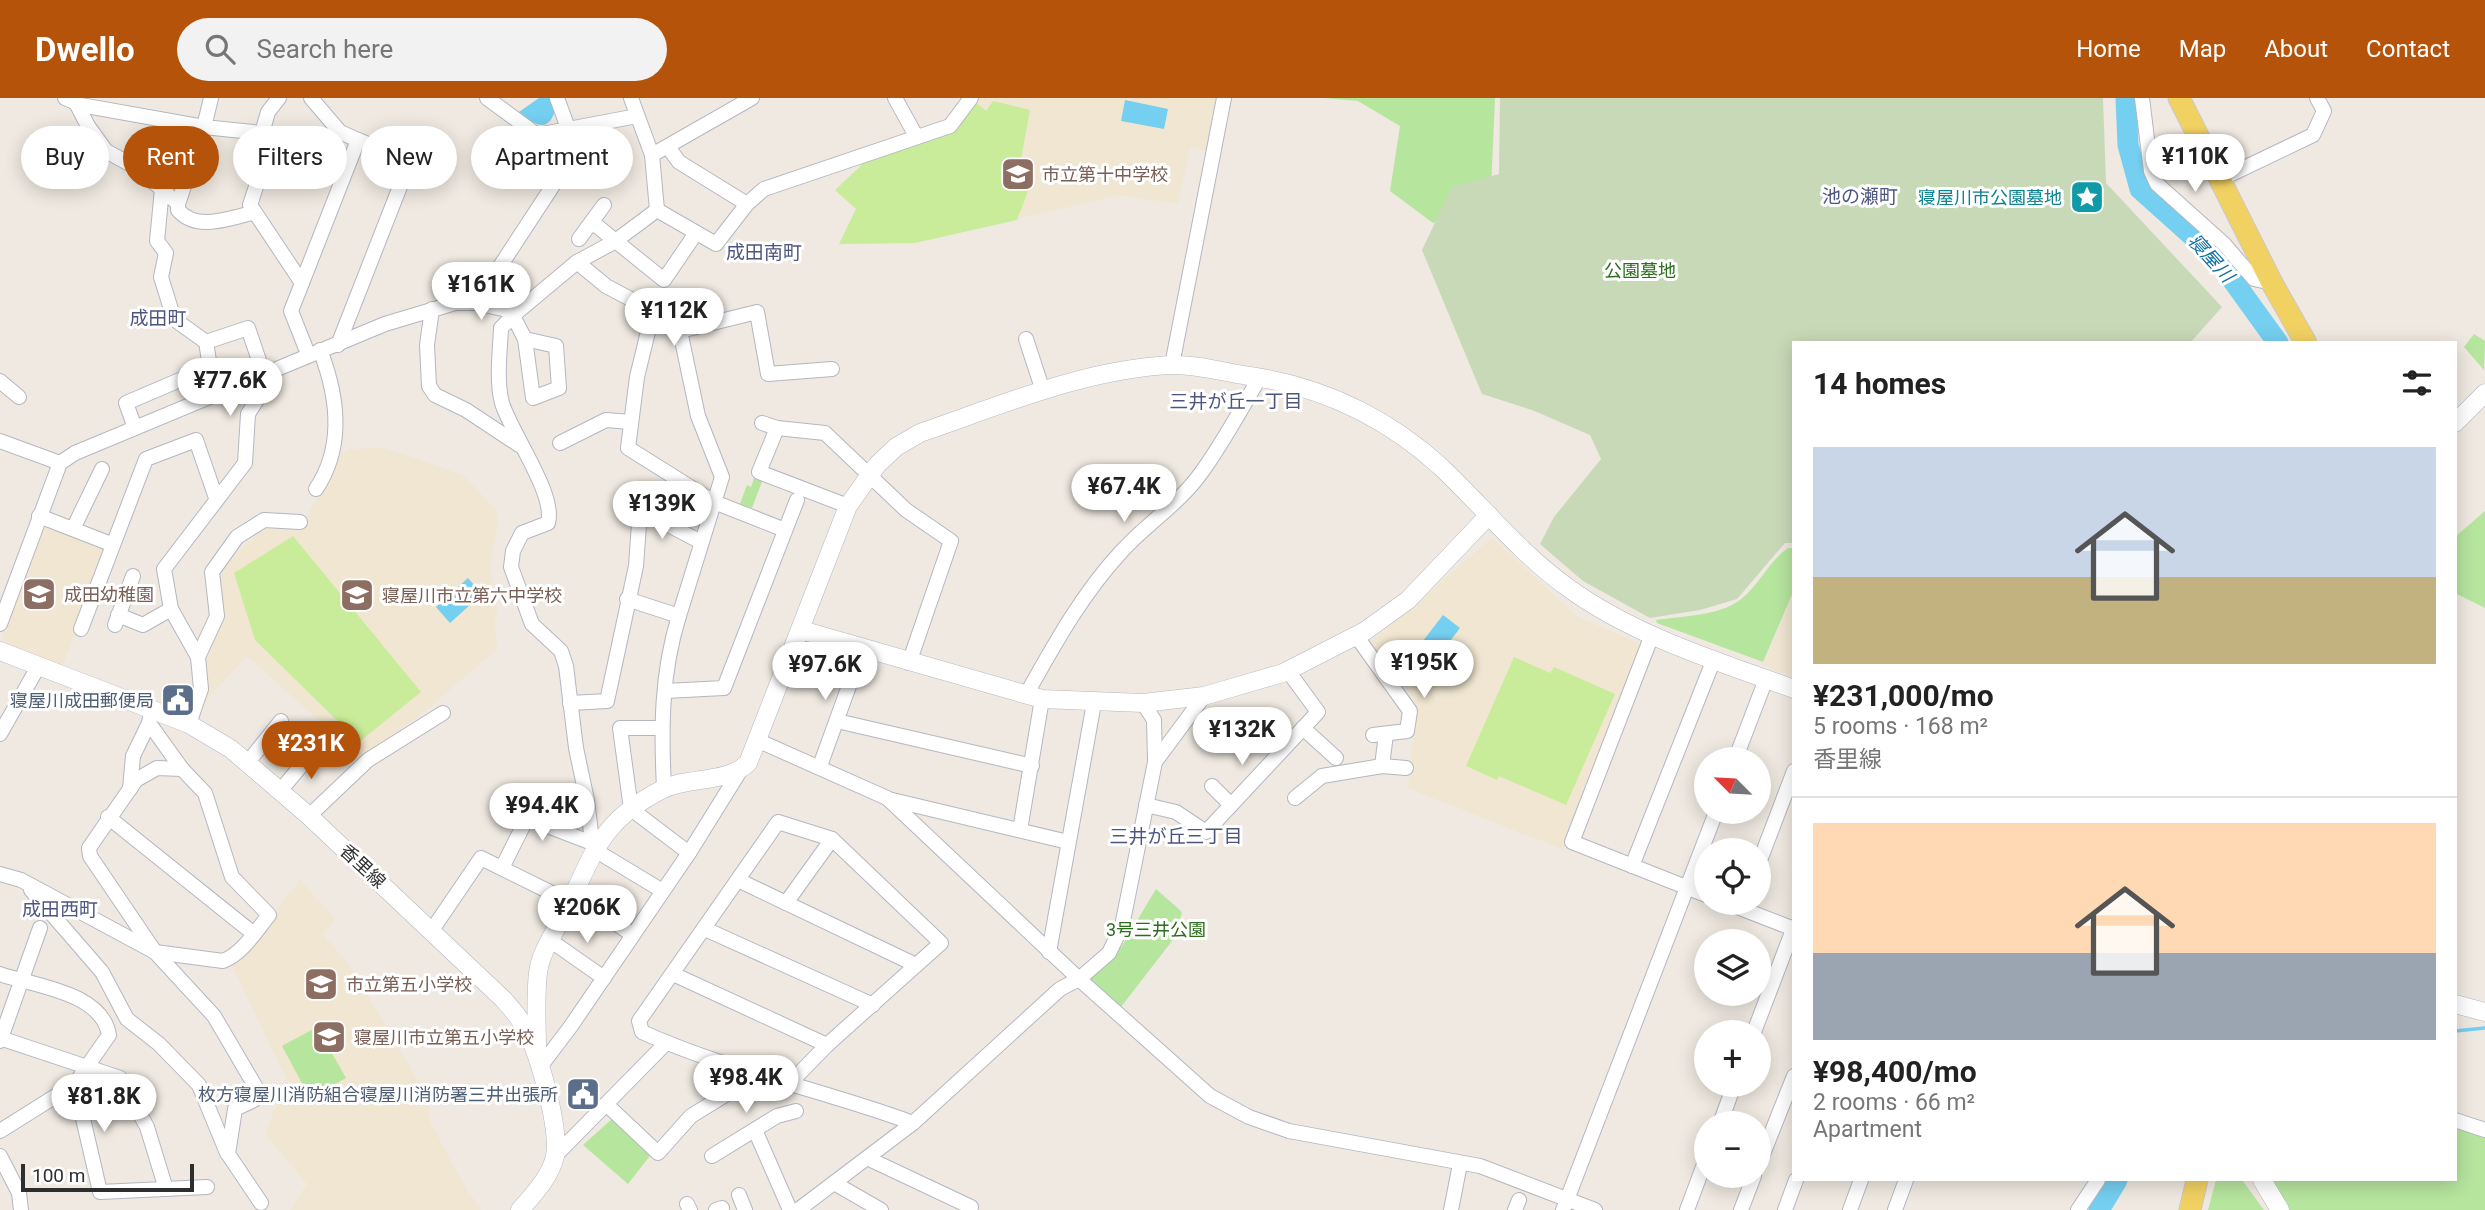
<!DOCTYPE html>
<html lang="en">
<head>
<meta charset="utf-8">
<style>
  :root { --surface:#fff; --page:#f2f2f2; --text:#222; --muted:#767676; --line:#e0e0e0; --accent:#b45309 }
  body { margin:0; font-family:Roboto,"Noto Sans JP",sans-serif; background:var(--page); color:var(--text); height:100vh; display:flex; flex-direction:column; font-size:26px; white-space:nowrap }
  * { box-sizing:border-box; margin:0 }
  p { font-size:23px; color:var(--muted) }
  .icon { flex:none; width:38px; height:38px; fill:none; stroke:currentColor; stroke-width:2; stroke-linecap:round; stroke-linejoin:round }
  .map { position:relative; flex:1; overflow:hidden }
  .drawer { position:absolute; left:1792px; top:243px; width:665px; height:840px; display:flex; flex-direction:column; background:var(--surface); border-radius:0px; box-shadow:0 4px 18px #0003 }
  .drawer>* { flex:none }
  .banner { position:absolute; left:21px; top:28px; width:665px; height:63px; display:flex; gap:14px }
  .needle { width:46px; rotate:294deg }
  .tools { position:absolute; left:1694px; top:649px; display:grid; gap:14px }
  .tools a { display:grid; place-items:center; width:77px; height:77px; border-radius:50%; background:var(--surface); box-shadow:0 4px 18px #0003; font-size:35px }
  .scale { position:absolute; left:21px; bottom:18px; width:173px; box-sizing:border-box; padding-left:7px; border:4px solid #2e2e2e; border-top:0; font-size:19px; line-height:24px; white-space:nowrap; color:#2e2e2e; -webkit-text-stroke:5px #fff; paint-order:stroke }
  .price { position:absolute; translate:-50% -60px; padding:0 16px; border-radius:24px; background:#fff; color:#222; font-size:23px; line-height:46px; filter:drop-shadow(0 2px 4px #0008) }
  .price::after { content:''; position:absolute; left:50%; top:42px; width:21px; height:16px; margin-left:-10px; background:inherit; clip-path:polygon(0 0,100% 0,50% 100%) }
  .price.active { background:var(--accent); color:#fff }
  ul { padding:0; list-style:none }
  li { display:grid; align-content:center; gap:14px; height:371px; padding:0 21px }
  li+li { border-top:2px solid var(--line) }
  li span { display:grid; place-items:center; height:217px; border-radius:0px; color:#555 }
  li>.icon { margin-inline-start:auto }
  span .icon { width:126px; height:126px; fill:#fffc; stroke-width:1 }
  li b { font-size:30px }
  h2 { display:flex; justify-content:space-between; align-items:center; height:84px; padding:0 21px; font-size:30px }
  .chip { padding:0 24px; border-radius:32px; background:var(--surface); box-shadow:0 4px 18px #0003; font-size:24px; line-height:63px }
  .chip.active { background:var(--accent); color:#fff }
  header { display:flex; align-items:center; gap:42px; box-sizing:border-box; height:98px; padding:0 35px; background:var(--accent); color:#fff }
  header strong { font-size:33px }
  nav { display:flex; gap:38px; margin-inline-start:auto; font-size:24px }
  .search { width:490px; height:63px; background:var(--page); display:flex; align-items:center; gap:18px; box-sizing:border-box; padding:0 24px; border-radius:38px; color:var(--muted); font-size:26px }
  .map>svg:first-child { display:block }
  .education { fill:#f0e6d1 }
  .green { fill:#b6e59e }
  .cemetery { fill:#c8d9b8 }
  .pitch { fill:#c9ec9a }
  .water { fill:#75cff0 }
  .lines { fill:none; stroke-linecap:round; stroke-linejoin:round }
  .stream { stroke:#75cff0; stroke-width:3.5 }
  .river { stroke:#75cff0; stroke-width:21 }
  .minor-casing { stroke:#b4b7c1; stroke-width:16 }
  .tertiary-casing { stroke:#b4b7c1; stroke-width:19 }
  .primary-casing { stroke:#c9c9c9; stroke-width:23 }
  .minor { stroke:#fff; stroke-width:14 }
  .tertiary { stroke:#fff; stroke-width:18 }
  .primary { stroke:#f2d163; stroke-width:21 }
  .labels { text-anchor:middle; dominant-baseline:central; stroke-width:6; stroke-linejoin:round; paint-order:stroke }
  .education-label { font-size:18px; fill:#785e54; stroke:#fff; text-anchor:start }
  .culture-label { font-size:18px; fill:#0d838f; stroke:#fff; text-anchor:end }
  .park-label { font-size:18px; fill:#2c6e1b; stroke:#fff }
  .service-label { font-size:18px; fill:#4e5e75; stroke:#fff; text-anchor:end }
  .street-label { font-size:18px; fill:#2e2e2e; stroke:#fff }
  .neighbourhood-label { font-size:19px; fill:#4d5680; stroke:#fff }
  .water-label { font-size:19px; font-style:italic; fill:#0d6fa3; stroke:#fff }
</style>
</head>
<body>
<header>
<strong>Dwello</strong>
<div class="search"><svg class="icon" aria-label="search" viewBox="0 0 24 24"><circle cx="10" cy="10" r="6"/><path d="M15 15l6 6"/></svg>Search here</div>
<nav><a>Home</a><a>Map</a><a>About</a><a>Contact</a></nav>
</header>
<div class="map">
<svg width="2485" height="1112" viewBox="0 0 2485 1112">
  <rect width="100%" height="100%" fill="#efe9e1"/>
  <g class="education">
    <polygon points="976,0 1217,0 1207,53 1190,49 1178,106 1120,97 915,145 839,146 856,111 835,92 951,35"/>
    <polygon points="385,350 463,377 496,412 498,425 490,468 498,519 494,521 498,550 430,609 362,661 247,558 202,606 204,568 210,554 221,468 265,430 300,431 340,358 349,351"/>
    <polygon points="50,426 108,448 62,568 4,546 2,539 43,434"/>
    <polygon points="1492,440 1578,519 1640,546 1564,752 1408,690 1417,604 1369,545"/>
    <polygon points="1791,502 1794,503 1794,579 1763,567"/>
    <polygon points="300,782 335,821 323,836 352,871 429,1001 429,1021 458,1077 481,1112 290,1112 307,1086 265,1036 287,982 232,868"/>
  </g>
  <g class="green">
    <polygon points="1324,0 1495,0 1491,91 1433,125 1390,93 1400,28 1358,3"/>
    <polygon points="2474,236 2485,243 2484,272 2464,249"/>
    <polygon points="755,378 763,381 752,410 740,406 747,387 751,389"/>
    <polygon points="2485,413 2485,510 2455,495 2455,439"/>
    <path d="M1788,450H1794V492L1763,564L1657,525L1656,522C1682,518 1719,518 1740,502C1759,488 1768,464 1788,450Z"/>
    <polygon points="1156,791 1182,814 1175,839 1121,909 1089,883 1122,848"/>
    <polygon points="317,929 346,980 310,1000 282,948"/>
    <polygon points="613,1020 649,1052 649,1059 628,1086 583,1047"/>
    <polygon points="2455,1026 2485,1036 2485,1112 2290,1112 2272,1082 2455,1082"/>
    <polygon points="2216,1082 2242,1082 2264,1112 2208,1112"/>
  </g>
  <polygon class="cemetery" points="1500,0 2103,0 2106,85 2222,209 2190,245 1794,245 1794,445 1785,445 1737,501 1700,512 1650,520 1583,483 1540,446 1554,419 1601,361 1590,337 1532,312 1482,296 1422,152 1452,89 1499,76"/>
  <g class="pitch">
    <polygon points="974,3 986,13 993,3 1030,12 1018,77 1033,80 1017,122 915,145 839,146 856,111 835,92 870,59 951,35"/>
    <polygon points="293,438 421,594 359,644 255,542 234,475"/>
    <polygon points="1514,559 1550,575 1554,569 1615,596 1566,707 1499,678 1497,682 1466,668"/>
  </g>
  <g class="water">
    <path d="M539,0H549L555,13C547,37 533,25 519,14Z"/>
    <polygon points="1125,2 1168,11 1164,31 1121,23"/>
    <polygon points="468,480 482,496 450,525 436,509"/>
    <polygon points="1443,517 1460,530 1433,565 1416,552"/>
  </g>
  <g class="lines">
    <polyline class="stream" points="2455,933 2485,930"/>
    <g class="river">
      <polyline points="2126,0 2128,47 2140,91 2216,159 2278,245"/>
      <polyline points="2099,1112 2117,1082"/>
    </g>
    <g class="minor-casing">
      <g id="minor">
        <polyline points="65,0 81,7 204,29 211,0"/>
        <polyline points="311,0 340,34 358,42 302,185 250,107 269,49 343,79"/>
        <polyline points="487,0 537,37 637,18"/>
        <polyline points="557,0 568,30"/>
        <polyline points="631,0 652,57 657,112"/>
        <polyline points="895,0 916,38"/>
        <polyline points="2142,0 2151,73 2157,86 2224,146 2254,181 2272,185"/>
        <polyline points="76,5 88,28 106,53 135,69 162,91"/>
        <polyline points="262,35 268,14 279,0"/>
        <polyline points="668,49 679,64 747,106"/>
        <polyline points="652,57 752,0"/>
        <polyline points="2219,82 2313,37 2324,13 2317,0"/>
        <polyline points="657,112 716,146 747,106 764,91 950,28 971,0"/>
        <path d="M253,115C228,120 197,134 178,112V106L204,29L262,35L269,49"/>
        <polyline points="592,124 664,182 696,135"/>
        <polyline points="579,141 604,107"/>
        <polyline points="577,164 606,188 653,213"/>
        <polyline points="302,185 291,213 308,256"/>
        <polyline points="476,205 569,63"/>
        <polyline points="432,211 427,247 429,288 435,297 466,312 519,347"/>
        <path d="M517,214L501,230C500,254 496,282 502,305C512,337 556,396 548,425L522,435L513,453L511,469L532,526L561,553L566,568L576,650L587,702L593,751L661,792"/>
        <polyline points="513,218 525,241 556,248 559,290 533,300 525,241"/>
        <polyline points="1026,241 1043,293"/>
        <polyline points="338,247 410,63 358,42"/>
        <polyline points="1172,267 1224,0"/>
        <polyline points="0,283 19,299"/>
        <polyline points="762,325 777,330 825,335 906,412 951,443 909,565"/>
        <polyline points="135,330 126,305 210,269 206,244 174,221 161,179 166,155 157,143 162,91 178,106"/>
        <polyline points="777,330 759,374 848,408"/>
        <polyline points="0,343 60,365"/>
        <polyline points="560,345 606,322 631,324"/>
        <path d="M316,391C344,349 338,298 320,252"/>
        <polyline points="39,418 111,446"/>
        <polyline points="73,431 102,371"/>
        <polyline points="785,432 714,404 628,350 637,279 653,213 675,224 680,233 757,214 768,276 832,271"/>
        <polyline points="627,501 679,518 722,379 698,318 680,233"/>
        <polyline points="118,517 143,527 171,511"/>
        <polyline points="0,526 60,365 75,355 385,226 455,205 476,205 517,214 577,164 614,144 657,112"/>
        <polyline points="115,527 133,478"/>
        <polyline points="81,531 146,361 196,342 216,400"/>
        <polyline points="1652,537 1572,744 1706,797"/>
        <polyline points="1357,539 1410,613 1407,633 1373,637"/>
        <polyline points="198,559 217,518 212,474 237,439 264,422 300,424"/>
        <polyline points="665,593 724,590 797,402"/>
        <path d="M1026,597C1054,547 1082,496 1121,454C1146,426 1179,406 1201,375C1223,345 1241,311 1260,279"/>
        <polyline points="570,605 607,603 636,468 640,412 701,444"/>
        <polyline points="1143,605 1154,622 1155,662"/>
        <polyline points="837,623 1032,668"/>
        <polyline points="189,626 201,591 198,559 171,511 164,471 245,365 248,316 267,286 248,230 206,244"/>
        <polyline points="661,630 620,630 631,711 689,755"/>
        <polyline points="1303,630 1336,660"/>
        <polyline points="0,636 38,569"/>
        <polyline points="759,643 887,700 1079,881 1210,998 1249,1019 1289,1033 1480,1068 1595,1112"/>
        <polyline points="1735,662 1766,581"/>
        <polyline points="248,664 281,623"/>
        <polyline points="820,668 862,552"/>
        <polyline points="1382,668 1386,636"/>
        <polyline points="182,671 157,670 136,682 89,750 90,758 155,854 214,918 258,993 254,1002 235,1011 228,1056 261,1105"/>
        <polyline points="1212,688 1231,707"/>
        <path d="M664,690C661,632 661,575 679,518"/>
        <polyline points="130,691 133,658 149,625"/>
        <polyline points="280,693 316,650"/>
        <polyline points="1295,700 1322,678 1382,668 1406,670"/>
        <polyline points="888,701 1068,744"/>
        <polyline points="1146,707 1176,714 1206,734 1318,614 1288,573"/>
        <polyline points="309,718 368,662 443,615"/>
        <polyline points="108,719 254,836"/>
        <polyline points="1020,732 1042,601"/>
        <polyline points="1759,765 1794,673"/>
        <polyline points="1632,768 1714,561"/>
        <polyline points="502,770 527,720 592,745"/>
        <path d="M0,776L21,782L155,854L223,863C242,856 256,833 269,817L232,779L205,695L182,671L149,625L151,612"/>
        <polyline points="738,782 916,867"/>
        <polyline points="31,792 102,874 127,921 159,946 199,987 227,1055"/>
        <polyline points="573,797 633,837"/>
        <polyline points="786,805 832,741"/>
        <polyline points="1727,805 1794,831"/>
        <polyline points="705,831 873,907"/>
        <polyline points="432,832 481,760 570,804"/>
        <polyline points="551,843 604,880"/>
        <polyline points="1049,854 1094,605"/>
        <path d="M0,876C34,888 102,894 109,937L75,986L0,1033"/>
        <polyline points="673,876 827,947"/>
        <polyline points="1754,934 1794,829"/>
        <polyline points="0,940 120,980 147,1029 166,1091"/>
        <polyline points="0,943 40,830"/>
        <polyline points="540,969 571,928 689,755 740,673"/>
        <path d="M791,984L827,947L941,845L832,741L778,724L639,923L642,934C728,973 824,992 913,1025"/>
        <polyline points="75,986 100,1094 207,1089"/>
        <polyline points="606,1006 658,1055 691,1018 761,975"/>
        <polyline points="2455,1022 2485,1032"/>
        <polyline points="1720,1026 1734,987"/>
        <polyline points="755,1032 790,1112"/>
        <polyline points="0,1058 19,1095 21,1112"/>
        <polyline points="555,1058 666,945"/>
        <polyline points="712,1058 777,1018 796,1013"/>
        <polyline points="867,1060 971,1109"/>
        <polyline points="1759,1066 1794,978"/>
        <polyline points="834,1085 881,1112"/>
        <polyline points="739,1097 745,1112"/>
        <polyline points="687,1106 690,1112"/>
        <polyline points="716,1112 722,1110"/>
        <polyline points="798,1112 913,1025 1060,891 1079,881 1109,855 1122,828 1155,664 1204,598"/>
        <polyline points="1451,1112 1460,1066"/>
        <polyline points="1515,1112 1519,1102"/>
        <polyline points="1563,1112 1716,714"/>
        <polyline points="1687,1112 1706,1061"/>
        <polyline points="1741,1112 1754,1078"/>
        <polyline points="1785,1112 1796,1082"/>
        <polyline points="1850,1112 1861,1082"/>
        <polyline points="1895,1112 1906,1082"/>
        <polyline points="2078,1112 2098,1082"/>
      </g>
    </g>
    <g class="tertiary-casing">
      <g id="tertiary">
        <polyline points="2455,325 2485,295"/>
        <polyline points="801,532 1042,601 1143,605 1204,598 1283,575 1365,533 1408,502 1489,417"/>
        <path d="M0,553L189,626L231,651L309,718L503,901C510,909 518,917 523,927C538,951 560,1029 555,1058C551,1078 533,1097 520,1112"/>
        <polyline points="2455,906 2485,914"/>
        <path d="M537,954C537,928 535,900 538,875C540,855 555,834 564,816C594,757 598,724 663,691C690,678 726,686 748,665L848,408L877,367L896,349L920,335C1002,307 1082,272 1170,267C1193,266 1220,273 1243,277C1318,287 1385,318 1441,369C1483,409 1520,455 1567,489C1634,538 1717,563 1794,591"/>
        <polyline points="2262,1082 2280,1112"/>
      </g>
    </g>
    <g class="primary-casing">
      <g id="primary">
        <polyline points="2179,0 2272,185 2306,245"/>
        <polyline points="2190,1112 2197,1082"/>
      </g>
    </g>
    <use href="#minor" class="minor"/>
    <use href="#tertiary" class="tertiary"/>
    <use href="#primary" class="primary"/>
  </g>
  <defs>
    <g id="school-square" transform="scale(1.75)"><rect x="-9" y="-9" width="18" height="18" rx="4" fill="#8d6e63" stroke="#fff"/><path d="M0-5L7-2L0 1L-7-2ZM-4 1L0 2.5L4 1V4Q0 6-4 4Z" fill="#fff"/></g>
    <g id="sight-square" transform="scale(1.75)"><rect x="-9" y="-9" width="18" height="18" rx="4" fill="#0f9aa8" stroke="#fff"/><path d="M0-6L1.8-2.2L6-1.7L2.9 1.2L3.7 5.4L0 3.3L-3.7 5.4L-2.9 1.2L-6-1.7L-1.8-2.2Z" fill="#fff"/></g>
    <g id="civic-square" transform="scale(1.75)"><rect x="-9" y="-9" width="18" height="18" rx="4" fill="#5c6f8a" stroke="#fff"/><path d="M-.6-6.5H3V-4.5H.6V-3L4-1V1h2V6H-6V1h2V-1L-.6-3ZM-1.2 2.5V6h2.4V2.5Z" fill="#fff"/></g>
  </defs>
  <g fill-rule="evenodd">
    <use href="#school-square" x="1018" y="76"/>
    <use href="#sight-square" x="2087" y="99"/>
    <use href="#school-square" x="39" y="496"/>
    <use href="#school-square" x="357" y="497"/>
    <use href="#civic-square" x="178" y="602"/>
    <use href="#school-square" x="321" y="886"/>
    <use href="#school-square" x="329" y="939"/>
    <use href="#civic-square" x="583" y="996"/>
  </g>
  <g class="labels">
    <g class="education-label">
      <text x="1042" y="76">市立第十中学校</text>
      <text x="64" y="496">成田幼稚園</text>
      <text x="382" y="497">寝屋川市立第六中学校</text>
      <text x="346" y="886">市立第五小学校</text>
      <text x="354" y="939">寝屋川市立第五小学校</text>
    </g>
    <g class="culture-label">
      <text x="2062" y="99">寝屋川市公園墓地</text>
    </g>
    <g class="park-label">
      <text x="1640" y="172">公園墓地</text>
      <text x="1156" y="831">3号三井公園</text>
    </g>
    <g class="service-label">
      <text x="154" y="602">寝屋川成田郵便局</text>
      <text x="558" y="996">枚方寝屋川消防組合寝屋川消防署三井出張所</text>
    </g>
    <g class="street-label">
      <text transform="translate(363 768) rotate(43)">香里線</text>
    </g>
    <g class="neighbourhood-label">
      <text x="1860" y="98">池の瀬町</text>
      <text x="764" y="154">成田南町</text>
      <text x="158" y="220">成田町</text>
      <text x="1236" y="303">三井が丘一丁目</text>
      <text x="1176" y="738">三井が丘三丁目</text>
      <text x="60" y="811">成田西町</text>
    </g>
    <g class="water-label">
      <text transform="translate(2211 160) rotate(48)">寝屋川</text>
    </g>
  </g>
</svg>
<div class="tools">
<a><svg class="needle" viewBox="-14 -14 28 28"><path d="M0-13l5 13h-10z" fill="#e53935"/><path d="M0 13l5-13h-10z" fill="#767676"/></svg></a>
<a><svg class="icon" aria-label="locate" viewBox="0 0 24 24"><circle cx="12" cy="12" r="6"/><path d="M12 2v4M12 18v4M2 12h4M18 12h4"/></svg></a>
<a><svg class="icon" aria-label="layers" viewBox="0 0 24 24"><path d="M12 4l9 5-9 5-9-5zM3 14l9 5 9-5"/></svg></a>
<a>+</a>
<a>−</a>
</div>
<div class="scale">100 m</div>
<b class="price" style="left:2195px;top:96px">¥110K</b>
<b class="price" style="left:481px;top:224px">¥161K</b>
<b class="price" style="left:674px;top:250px">¥112K</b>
<b class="price" style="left:230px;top:320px">¥77.6K</b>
<b class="price" style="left:1124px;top:426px">¥67.4K</b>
<b class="price" style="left:662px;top:443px">¥139K</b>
<b class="price" style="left:1424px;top:602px">¥195K</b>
<b class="price" style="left:825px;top:604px">¥97.6K</b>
<b class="price" style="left:1242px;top:669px">¥132K</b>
<b class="price active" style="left:311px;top:683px">¥231K</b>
<b class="price" style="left:542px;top:745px">¥94.4K</b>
<b class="price" style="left:587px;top:847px">¥206K</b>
<b class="price" style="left:746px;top:1017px">¥98.4K</b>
<b class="price" style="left:104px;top:1036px">¥81.8K</b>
<div class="banner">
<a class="chip">Buy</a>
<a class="chip active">Rent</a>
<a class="chip">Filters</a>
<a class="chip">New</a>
<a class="chip">Apartment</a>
</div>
<section class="drawer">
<h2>14 homes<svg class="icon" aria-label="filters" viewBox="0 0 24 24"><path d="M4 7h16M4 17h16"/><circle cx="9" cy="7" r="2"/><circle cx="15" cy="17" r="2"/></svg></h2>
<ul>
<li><span style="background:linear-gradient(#c9d6e8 60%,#c2b280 0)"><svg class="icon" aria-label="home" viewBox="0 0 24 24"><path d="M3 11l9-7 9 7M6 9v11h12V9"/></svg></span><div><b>¥231,000/mo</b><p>5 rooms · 168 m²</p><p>香里線</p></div></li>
<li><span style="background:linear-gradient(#ffd9b3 60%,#9aa5b1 0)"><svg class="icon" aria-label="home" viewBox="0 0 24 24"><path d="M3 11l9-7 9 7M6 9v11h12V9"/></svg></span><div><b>¥98,400/mo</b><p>2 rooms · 66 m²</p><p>Apartment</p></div></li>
</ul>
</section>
</div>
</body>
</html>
